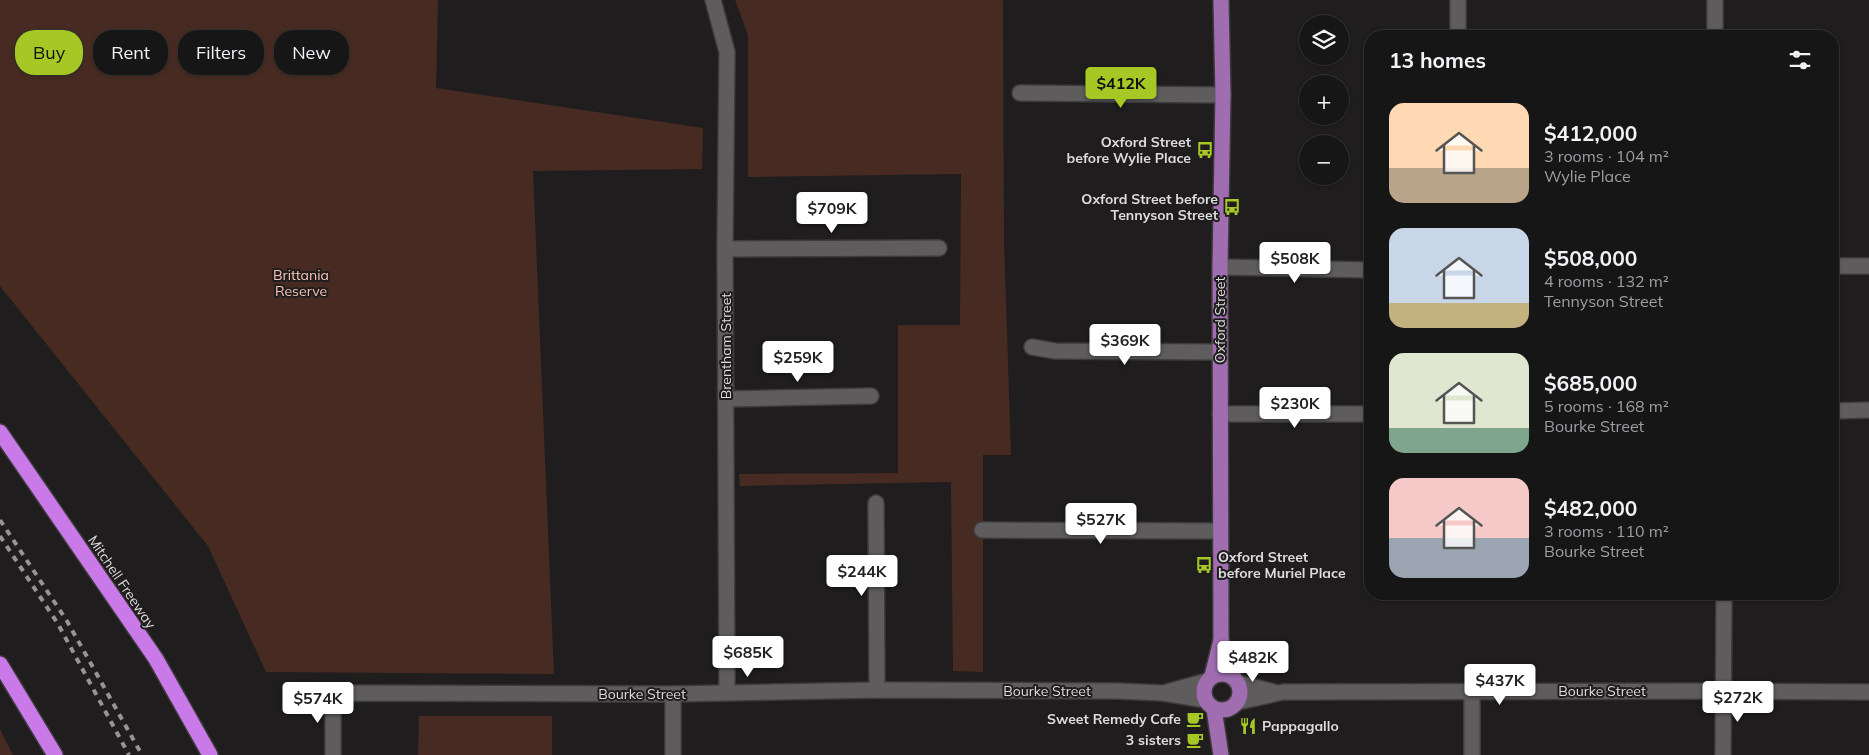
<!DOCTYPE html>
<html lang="en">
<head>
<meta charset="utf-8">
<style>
  :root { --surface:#171616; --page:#242323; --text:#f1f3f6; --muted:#9e9fa1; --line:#363535; --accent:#a5c824 }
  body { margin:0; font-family:Mulish,sans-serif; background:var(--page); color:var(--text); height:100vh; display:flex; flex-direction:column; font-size:19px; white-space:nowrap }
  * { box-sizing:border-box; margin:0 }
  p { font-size:16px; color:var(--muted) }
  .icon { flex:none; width:28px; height:28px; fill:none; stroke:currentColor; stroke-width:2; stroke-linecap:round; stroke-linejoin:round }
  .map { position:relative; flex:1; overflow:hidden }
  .side { position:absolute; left:1364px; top:30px; width:475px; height:570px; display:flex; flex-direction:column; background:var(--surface); border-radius:20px; box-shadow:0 1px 4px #0004,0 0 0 1px var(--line) }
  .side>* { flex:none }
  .hud { position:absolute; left:15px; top:30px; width:475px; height:45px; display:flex; gap:10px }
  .controls { position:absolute; left:1299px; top:15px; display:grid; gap:10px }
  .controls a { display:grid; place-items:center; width:50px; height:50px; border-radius:50%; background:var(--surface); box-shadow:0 1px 4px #0004,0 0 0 1px var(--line); font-size:25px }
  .price { position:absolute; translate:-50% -42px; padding:0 11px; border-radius:5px; background:#fff; color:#222; font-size:16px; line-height:32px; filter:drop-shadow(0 1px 2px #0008) }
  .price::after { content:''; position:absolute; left:50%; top:30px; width:15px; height:11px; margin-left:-8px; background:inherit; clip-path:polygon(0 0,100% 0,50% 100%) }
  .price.current { background:var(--accent); color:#111 }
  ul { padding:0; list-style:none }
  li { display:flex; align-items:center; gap:15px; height:125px; padding:0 25px }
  li span { display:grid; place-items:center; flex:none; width:140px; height:100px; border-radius:15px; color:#555 }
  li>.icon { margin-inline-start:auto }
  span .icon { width:60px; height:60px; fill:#fffc; stroke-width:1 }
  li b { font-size:21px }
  h2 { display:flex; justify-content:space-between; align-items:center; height:60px; padding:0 25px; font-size:21px }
  .chip { padding:0 18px; border-radius:20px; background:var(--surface); box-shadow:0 1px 4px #0004,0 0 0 1px var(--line); font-size:18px; line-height:45px }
  .chip.current { background:var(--accent); color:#111 }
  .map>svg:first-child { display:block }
  .green { fill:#472b22 }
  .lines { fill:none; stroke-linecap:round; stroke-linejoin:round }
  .street-casing { stroke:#3c3a3b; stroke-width:18 }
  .secondary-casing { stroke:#3c3a3b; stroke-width:18 }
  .primary-casing { stroke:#3c3a3b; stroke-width:18 }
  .highway-casing { stroke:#3c3a3b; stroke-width:18 }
  .street { stroke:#5f5c5d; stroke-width:15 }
  .secondary { stroke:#5f5c5d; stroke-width:15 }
  .primary { stroke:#9f6db0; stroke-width:15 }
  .highway { stroke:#c979e8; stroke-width:15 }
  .rail { stroke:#969495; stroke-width:4; stroke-dasharray:6 6; stroke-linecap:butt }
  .labels { text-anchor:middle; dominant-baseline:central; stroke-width:4; stroke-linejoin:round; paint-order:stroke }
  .poi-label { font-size:14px; font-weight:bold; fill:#dddbdc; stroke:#1f1d1e; text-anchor:end }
  .park-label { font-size:14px; fill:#fbc5b3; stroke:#1f1d1e }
  .street-label { font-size:14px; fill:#dddbdc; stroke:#1f1d1e }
</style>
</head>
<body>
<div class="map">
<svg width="1869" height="755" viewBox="0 0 1869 755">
  <rect width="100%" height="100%" fill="#1f1d1e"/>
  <g class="green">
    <polygon points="0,0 438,0 436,88 703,128 702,169 533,171 554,674 266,672 208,546 0,286"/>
    <polygon points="735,0 1003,0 1004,240 1011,455 983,455 983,672 953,671 951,482 740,486 739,474 898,473 898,325 960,325 961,174 748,177 748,35"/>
    <polygon points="419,716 552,716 552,755 418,755"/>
    <polygon points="0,729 13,755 0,755"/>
  </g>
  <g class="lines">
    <g class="street-casing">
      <g id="street">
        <polyline points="1458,0 1458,36"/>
        <polyline points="1715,0 1715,36"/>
        <polyline points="1020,93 1223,95"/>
        <polyline points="725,249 939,248"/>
        <polyline points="1832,266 1869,266"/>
        <polyline points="1220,267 1370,270"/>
        <polyline points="1032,347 1055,351 1220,352"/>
        <polyline points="726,399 871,396"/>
        <polyline points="1832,411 1869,410"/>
        <polyline points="1220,414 1370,414"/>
        <polyline points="876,503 877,690"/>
        <polyline points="982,530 1220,531"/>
        <polyline points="1238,683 1274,692"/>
        <polyline points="1167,692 1207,681"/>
        <polyline points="673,694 673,755"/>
        <polyline points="1238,702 1283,692 1723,691"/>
        <polyline points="333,755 333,693 673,694 877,690 1117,691 1163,693 1205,700"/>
        <polyline points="1472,755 1472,691"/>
        <polyline points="1723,755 1724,594"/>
      </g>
    </g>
    <g class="secondary-casing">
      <g id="secondary">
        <polyline points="713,0 727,52 725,249 727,693"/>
        <polyline points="1723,691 1869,692"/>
      </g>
    </g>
    <g class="primary-casing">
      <g id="primary">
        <polyline points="1221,640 1234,678"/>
        <circle cx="1222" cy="692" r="18"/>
        <polyline points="1212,676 1221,640 1220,267 1223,95 1221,0"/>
        <polyline points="1214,709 1221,755"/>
      </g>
    </g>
    <g class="highway-casing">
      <g id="highway">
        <polyline points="0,432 156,659 210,755"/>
        <polyline points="0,664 55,755"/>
      </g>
    </g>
    <use href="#street" class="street"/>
    <use href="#secondary" class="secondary"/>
    <use href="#primary" class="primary"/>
    <use href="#highway" class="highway"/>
    <g class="rail">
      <polyline points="0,520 67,621 142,755"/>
      <polyline points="0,536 58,624 129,755"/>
    </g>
  </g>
  <defs>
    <g id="bus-bare" transform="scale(1.35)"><path d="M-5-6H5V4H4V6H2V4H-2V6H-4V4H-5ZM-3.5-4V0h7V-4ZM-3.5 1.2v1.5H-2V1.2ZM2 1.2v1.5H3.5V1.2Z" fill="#a5c824" stroke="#1f1d1e" stroke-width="2.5" paint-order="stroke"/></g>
    <g id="cafe-bare" transform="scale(1.35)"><path d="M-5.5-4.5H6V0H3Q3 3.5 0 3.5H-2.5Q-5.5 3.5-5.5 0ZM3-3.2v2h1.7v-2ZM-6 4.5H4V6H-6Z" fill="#a5c824" stroke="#1f1d1e" stroke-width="2.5" paint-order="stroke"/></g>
    <g id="restaurant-bare" transform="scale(1.35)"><path d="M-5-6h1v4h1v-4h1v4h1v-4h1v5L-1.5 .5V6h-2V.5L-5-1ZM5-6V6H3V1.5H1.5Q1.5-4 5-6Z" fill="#a5c824" stroke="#1f1d1e" stroke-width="2.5" paint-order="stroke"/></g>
  </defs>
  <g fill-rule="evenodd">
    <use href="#bus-bare" x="1205" y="150"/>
    <use href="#bus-bare" x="1232" y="207"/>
    <use href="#bus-bare" x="1204" y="565"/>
    <use href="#cafe-bare" x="1195" y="719"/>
    <use href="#restaurant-bare" x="1248" y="726"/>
    <use href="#cafe-bare" x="1195" y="740"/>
  </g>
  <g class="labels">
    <g class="poi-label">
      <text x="1191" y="142">Oxford Street<tspan x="1191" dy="16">before Wylie Place</tspan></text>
      <text x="1218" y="199">Oxford Street before<tspan x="1218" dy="16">Tennyson Street</tspan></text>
      <text x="1218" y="557" text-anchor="start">Oxford Street<tspan x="1218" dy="16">before Muriel Place</tspan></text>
      <text x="1181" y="719">Sweet Remedy Cafe</text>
      <text x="1262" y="726" text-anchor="start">Pappagallo</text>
      <text x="1181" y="740">3 sisters</text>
    </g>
    <g class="park-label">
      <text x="301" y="275">Brittania<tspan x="301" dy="16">Reserve</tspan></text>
    </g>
    <g class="street-label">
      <text transform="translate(1220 320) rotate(-90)">Oxford Street</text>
      <text transform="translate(726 346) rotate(-90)">Brentham Street</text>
      <text transform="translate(122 582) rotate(56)">Mitchell Freeway</text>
      <text x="1047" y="691">Bourke Street</text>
      <text x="1602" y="691">Bourke Street</text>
      <text x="642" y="694">Bourke Street</text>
    </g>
  </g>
</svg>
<div class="controls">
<a><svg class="icon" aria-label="layers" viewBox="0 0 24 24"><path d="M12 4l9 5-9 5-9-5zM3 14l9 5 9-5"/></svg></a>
<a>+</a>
<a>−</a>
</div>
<b class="price current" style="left:1121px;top:109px">$412K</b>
<b class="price" style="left:832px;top:234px">$709K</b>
<b class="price" style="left:1295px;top:284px">$508K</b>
<b class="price" style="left:1125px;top:366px">$369K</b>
<b class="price" style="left:798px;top:383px">$259K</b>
<b class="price" style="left:1295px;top:429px">$230K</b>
<b class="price" style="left:1101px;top:545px">$527K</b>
<b class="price" style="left:862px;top:597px">$244K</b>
<b class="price" style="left:748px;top:678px">$685K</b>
<b class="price" style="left:1253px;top:683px">$482K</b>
<b class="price" style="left:1500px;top:706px">$437K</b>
<b class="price" style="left:1738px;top:723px">$272K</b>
<b class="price" style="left:318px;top:724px">$574K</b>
<div class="hud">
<a class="chip current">Buy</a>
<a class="chip">Rent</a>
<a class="chip">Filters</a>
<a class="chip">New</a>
</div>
<section class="side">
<h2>13 homes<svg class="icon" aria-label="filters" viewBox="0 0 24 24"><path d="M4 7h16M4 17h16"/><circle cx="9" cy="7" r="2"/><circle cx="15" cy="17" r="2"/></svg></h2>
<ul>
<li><span style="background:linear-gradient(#ffd9b3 65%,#b9a48a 0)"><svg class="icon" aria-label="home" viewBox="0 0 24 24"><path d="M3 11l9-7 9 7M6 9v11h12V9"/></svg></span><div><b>$412,000</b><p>3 rooms · 104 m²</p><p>Wylie Place</p></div></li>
<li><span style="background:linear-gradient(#c9d6e8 75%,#c2b280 0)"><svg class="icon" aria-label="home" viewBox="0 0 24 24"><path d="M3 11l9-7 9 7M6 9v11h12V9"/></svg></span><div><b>$508,000</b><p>4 rooms · 132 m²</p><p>Tennyson Street</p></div></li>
<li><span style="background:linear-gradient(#dfe7d0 75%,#7fa58c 0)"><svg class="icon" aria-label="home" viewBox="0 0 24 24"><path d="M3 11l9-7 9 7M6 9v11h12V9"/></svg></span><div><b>$685,000</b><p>5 rooms · 168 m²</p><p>Bourke Street</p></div></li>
<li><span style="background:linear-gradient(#f6c9c9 60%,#9aa5b1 0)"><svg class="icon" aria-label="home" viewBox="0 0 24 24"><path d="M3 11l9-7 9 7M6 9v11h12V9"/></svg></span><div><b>$482,000</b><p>3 rooms · 110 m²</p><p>Bourke Street</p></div></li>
</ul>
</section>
</div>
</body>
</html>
